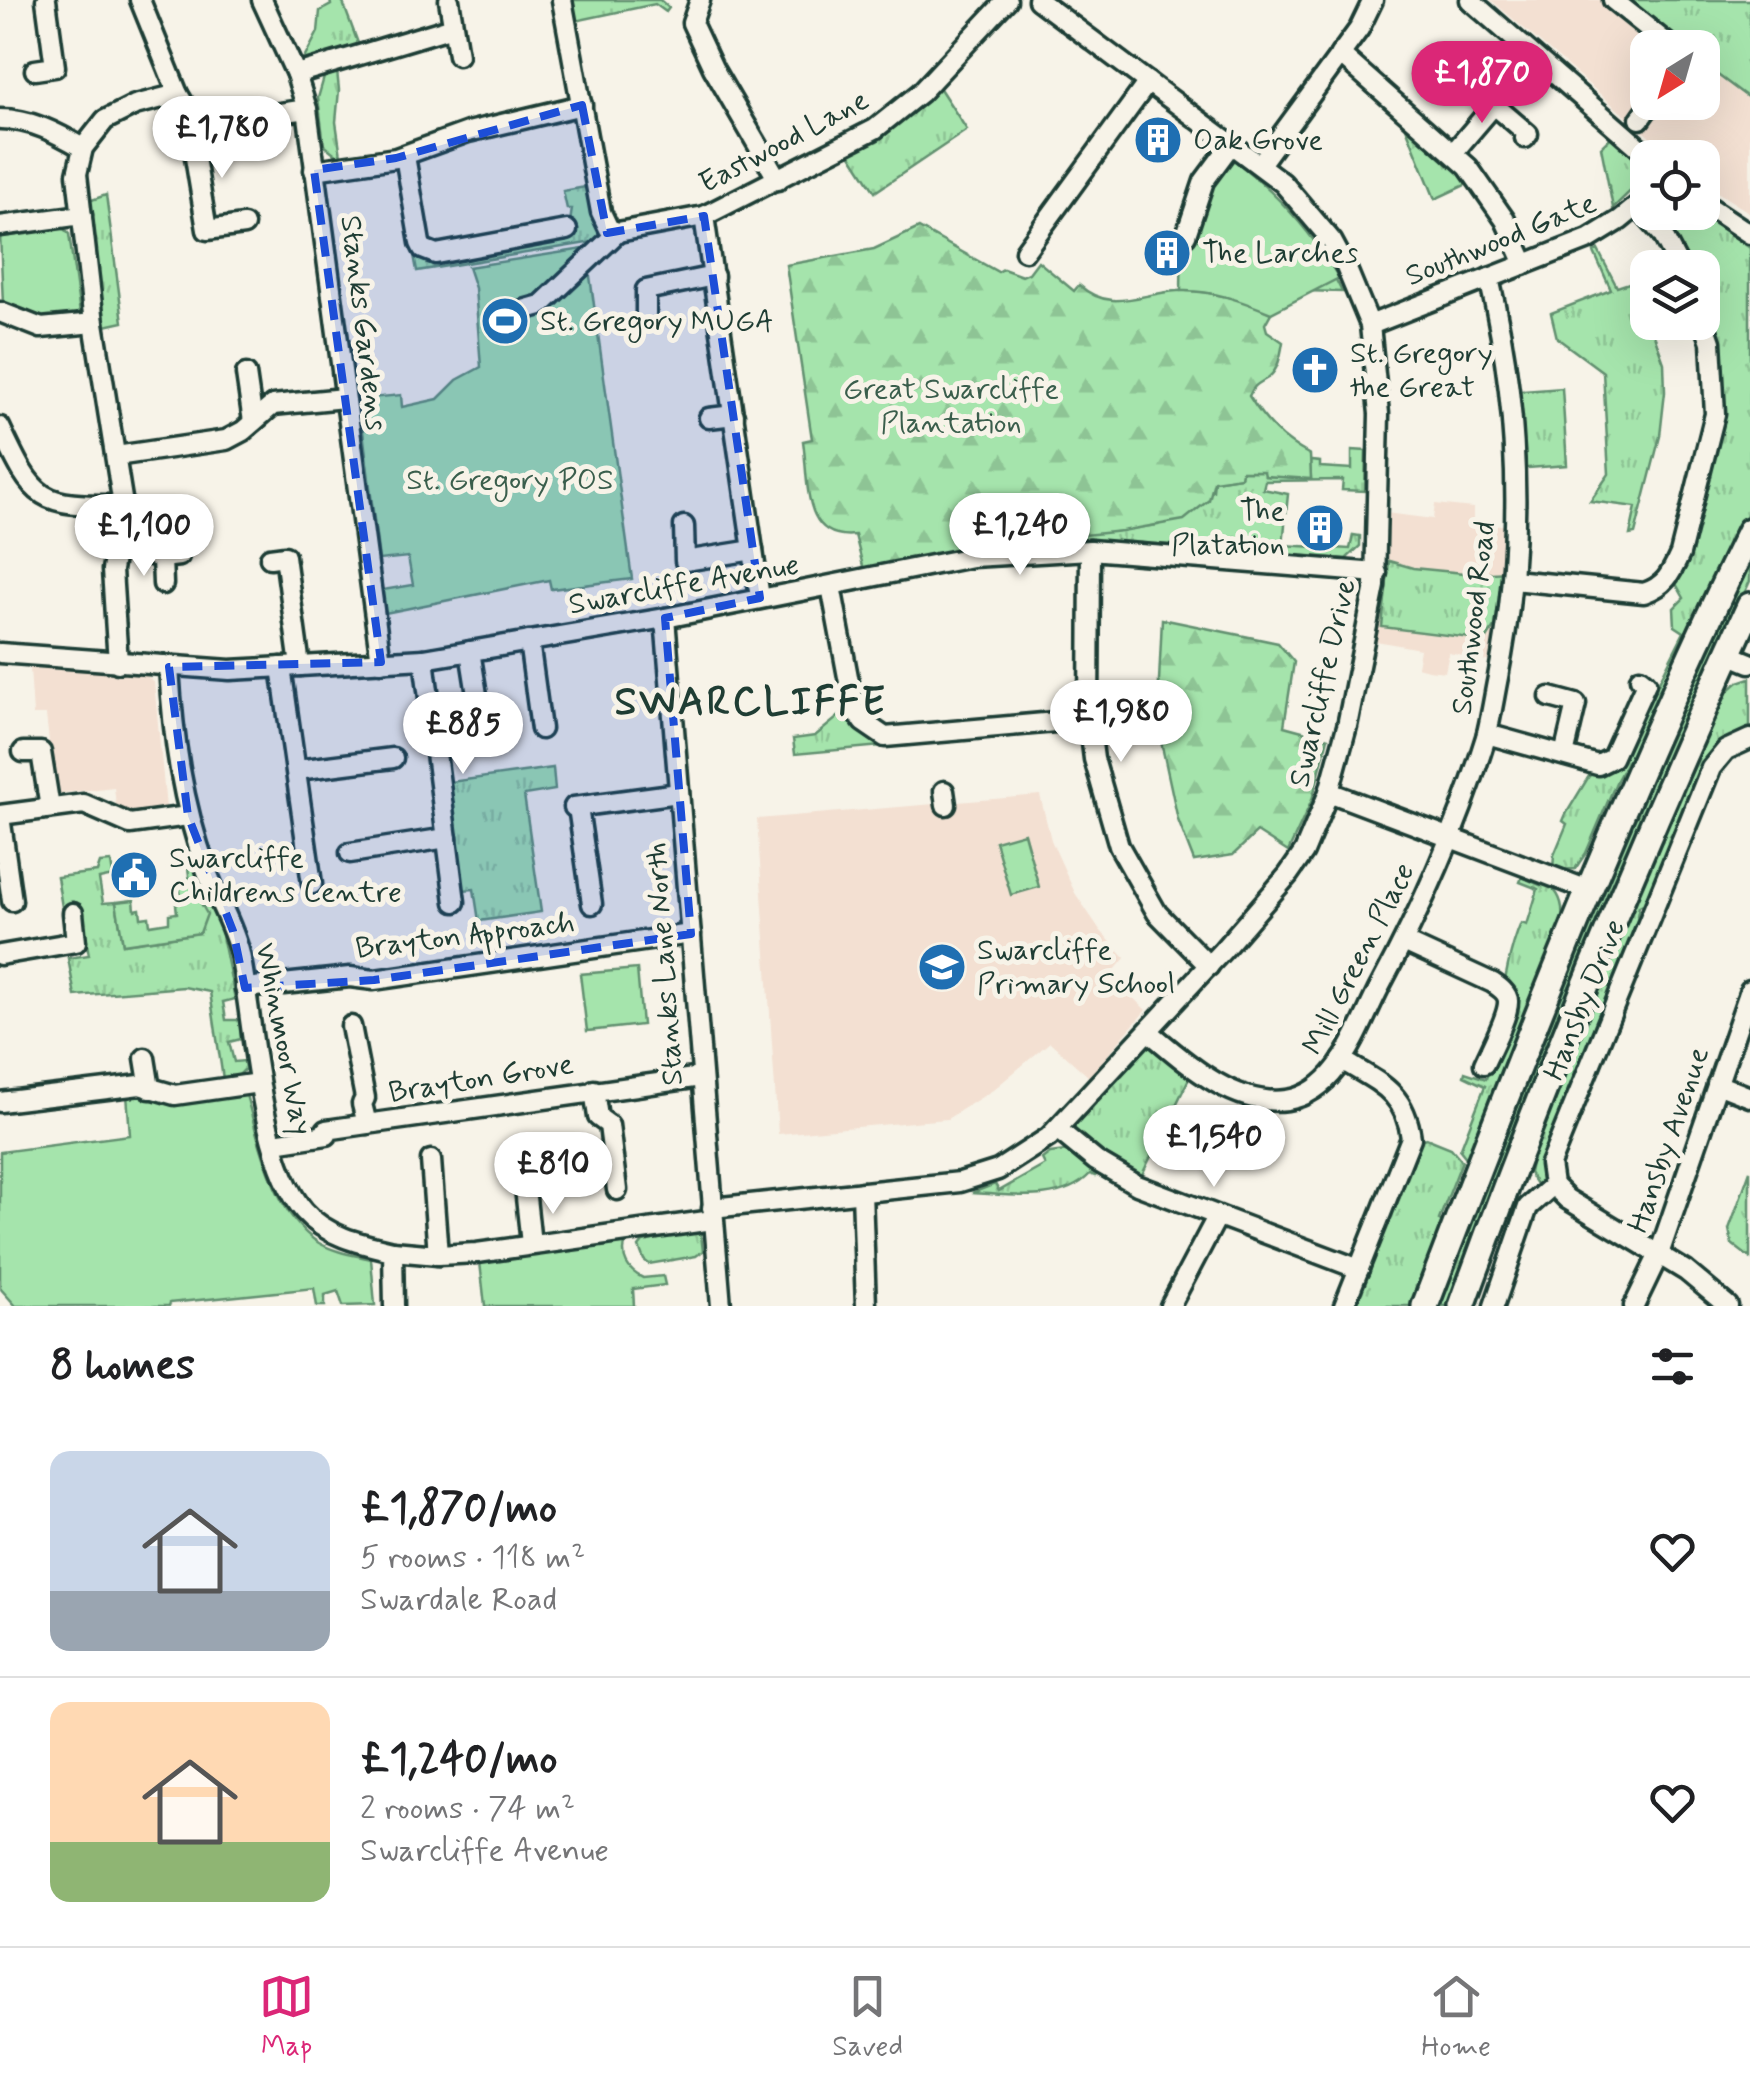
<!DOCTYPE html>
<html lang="en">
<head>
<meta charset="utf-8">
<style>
  :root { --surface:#fff; --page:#f2f2f2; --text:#202124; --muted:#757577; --line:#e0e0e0; --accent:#db2777 }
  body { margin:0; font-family:Mynerve,sans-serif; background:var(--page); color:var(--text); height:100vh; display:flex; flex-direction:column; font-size:38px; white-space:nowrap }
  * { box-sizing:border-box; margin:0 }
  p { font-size:32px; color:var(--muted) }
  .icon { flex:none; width:55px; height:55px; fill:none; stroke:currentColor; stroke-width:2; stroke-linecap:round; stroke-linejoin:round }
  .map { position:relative; height:1306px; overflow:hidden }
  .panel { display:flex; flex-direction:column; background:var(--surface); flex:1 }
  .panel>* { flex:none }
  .needle { width:65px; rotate:217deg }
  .controls { position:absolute; left:1630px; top:30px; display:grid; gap:20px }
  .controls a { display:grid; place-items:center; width:90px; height:90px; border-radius:20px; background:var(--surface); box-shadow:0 10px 40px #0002; font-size:50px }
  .price { position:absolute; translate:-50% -85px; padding:0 22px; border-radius:35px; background:#fff; color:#222; font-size:32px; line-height:65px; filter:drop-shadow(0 2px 5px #0008) }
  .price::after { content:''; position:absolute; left:50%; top:60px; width:30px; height:22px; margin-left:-15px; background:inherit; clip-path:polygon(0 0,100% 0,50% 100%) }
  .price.on { background:var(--accent); color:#fff }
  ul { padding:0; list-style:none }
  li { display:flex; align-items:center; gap:30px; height:250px; padding:0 50px }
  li+li { border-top:2px solid var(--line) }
  li span { display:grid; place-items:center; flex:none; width:280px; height:200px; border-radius:20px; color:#555 }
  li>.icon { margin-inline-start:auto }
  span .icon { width:120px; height:120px; fill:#fffc; stroke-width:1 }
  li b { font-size:42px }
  h2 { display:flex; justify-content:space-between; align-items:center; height:120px; padding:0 50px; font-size:42px }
  .tabs { display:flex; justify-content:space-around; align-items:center; height:140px; border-top:2px solid var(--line); background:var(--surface); font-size:28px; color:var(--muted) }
  .tabs a { display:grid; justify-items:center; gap:5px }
  .tabs .on { color:var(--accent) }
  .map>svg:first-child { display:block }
  .built { fill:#f3e0d2; fill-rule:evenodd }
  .grass { fill:url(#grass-tufts); stroke:#629070; stroke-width:2.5 }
  .forest { fill:url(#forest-firs); stroke:#629070; stroke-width:2.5 }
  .green { fill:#a5e4ac; stroke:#629070; stroke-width:2.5 }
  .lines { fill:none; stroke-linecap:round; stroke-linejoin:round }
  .minor-casing { stroke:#1f3d34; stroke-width:25 }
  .highway-casing { stroke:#1f3d34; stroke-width:32 }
  .minor { stroke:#f7f3e8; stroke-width:18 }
  .highway { stroke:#f7f3e8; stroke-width:25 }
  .marked { fill:#1d4ed8; fill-opacity:0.2; stroke:#1d4ed8; stroke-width:8; stroke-dasharray:20 12; stroke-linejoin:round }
  .labels { text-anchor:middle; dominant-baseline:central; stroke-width:10; stroke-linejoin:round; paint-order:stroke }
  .poi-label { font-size:30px; fill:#1f3d34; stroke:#f7f3e8; text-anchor:start }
  .street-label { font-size:30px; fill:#1f3d34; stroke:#f7f3e8 }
  .park-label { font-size:30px; fill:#3a5e4c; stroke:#f7f3e8 }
  .district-label { font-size:40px; font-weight:bold; letter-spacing:2.5px; fill:#1f3d34; stroke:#f7f3e8 }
</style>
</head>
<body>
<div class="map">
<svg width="1750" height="1306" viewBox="0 0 1750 1306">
  <defs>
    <pattern id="grass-tufts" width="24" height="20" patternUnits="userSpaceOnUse" patternTransform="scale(2.5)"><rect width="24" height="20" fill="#a5e4ac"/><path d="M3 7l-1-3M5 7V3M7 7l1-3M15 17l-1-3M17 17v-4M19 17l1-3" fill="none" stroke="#8ec495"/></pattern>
    <pattern id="forest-firs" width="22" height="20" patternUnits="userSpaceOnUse" patternTransform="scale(2.5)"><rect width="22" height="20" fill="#a5e4ac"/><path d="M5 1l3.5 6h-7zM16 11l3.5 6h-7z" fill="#8ec495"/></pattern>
  </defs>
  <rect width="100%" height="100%" fill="#f7f3e8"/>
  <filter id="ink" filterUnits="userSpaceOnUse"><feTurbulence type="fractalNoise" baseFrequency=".01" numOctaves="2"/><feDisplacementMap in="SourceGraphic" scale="20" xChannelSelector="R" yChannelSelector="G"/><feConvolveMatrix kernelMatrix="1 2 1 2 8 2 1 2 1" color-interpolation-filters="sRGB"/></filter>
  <g filter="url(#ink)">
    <g class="built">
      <path d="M1491,0H1750V213L1703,183L1702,158L1673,157ZM1648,48H1702V102H1648Z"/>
      <polygon points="1435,504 1473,508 1473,523 1516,526 1500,664 1449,653 1445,672 1428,670 1417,667 1420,649 1365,639 1378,512 1433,519"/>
      <polygon points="30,668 144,674 154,682 166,808 117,815 114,787 55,794 46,715 33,715"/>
      <polygon points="1040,795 1051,840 1075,893 1100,930 1125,958 1110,976 1146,1010 1089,1077 1050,1042 993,1090 947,1119 778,1134 757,819"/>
    </g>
    <g class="grass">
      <polygon points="330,0 342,0 362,54 296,74 318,32 320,11 331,5"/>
      <polygon points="572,0 660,0 669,8 666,12 655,4 575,21"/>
      <polygon points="1620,0 1750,0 1750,99 1703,64 1702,48 1681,47"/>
      <polygon points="337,71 339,90 336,122 341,156 338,156 324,145 318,98 325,74"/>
      <polygon points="933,78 967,130 875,192 844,144"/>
      <polygon points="1401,115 1474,181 1435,199"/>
      <polygon points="1615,133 1647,162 1647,175 1613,208 1601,147"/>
      <polygon points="396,158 423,249 569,229 572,209 567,209 563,191 597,185 618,232 593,242 417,271"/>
      <polygon points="106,195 123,322 105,326 86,202"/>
      <polygon points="1658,213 1700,213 1750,248 1750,508 1662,698 1617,780 1586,853 1575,869 1553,870 1554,855 1567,824 1563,821 1566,814 1589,776 1620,759 1684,632 1675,626 1674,608 1684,598 1675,582 1695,533 1722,398 1713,335 1703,302 1702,268 1691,267"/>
      <polygon points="1598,250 1617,287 1635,281 1664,363 1665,392 1660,436 1635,534 1630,535 1636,507 1590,501 1609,474 1603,372 1557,338 1551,313 1611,290 1594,252"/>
      <polygon points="1562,388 1567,465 1515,469 1508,392"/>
      <polygon points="1352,450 1366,451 1365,491 1342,490 1343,480 1265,481 1263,489 1288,494 1283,545 1350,549 1353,535 1360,536 1360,546 1346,559 1132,542 1029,539 1158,525 1213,491 1214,481 1241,477 1242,471 1265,471 1265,476 1311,478 1310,461 1320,462 1320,467 1352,469"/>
      <polygon points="1750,549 1750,581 1719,648 1454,1306 1436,1306 1575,947"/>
      <polygon points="1389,561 1413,568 1474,574 1508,572 1501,628 1494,627 1486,640 1382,627"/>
      <polygon points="1750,678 1750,728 1692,796 1647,902 1639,906 1637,916 1639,921 1548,1149 1546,1174 1539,1189 1529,1173 1539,1121 1721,697 1738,682"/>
      <polygon points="854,704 903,744 795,754 793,739 815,736"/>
      <polygon points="553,768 555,790 524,795 541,912 479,921 474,889 463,890 450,782"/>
      <polygon points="186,853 189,853 221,930 235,999 223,1002 226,1020 240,1020 241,1039 229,1042 234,1062 244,1061 245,1069 238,1076 223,1079 210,992 184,987 75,996 68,958 89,955 81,912 63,913 57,877 97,872 100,863 111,862 113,876 99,879 103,903 116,902 123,944 199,933 204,904 191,890"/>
      <path d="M1522,877L1540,885L1542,880C1557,889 1564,901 1562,918L1471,1160L1467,1159L1460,1150L1485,1086L1464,1076L1465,1072L1486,1079C1502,1028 1500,973 1521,923L1527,925L1538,889L1520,882Z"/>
      <polygon points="1148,1031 1194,1068 1137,1185 1057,1129"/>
      <polygon points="1426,1138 1451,1148 1462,1161 1439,1220 1447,1224 1415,1306 1351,1306 1400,1197 1419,1140"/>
      <path d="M1073,1150L1100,1172L1095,1176L1090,1174C1062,1204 1010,1195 972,1193L995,1184L999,1191L1045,1165L1042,1159L1050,1153Z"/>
      <polygon points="1750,1171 1750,1258 1732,1244 1729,1229"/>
      <polygon points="692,1232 701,1235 703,1251 696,1256 649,1264 644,1260 639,1247 643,1242"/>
    </g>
    <g class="forest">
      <path d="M919,228L998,272L1003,269L1022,276L1029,273L1038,261L1074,291L1079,285C1111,314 1140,293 1177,291C1199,289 1219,295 1240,300L1320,247L1342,292L1302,291L1267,311L1271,313L1265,324L1267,331L1283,342C1281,353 1279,369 1269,377C1259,384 1255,383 1249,396C1265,422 1282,440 1310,455L1311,479L1265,476L1264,471H1242L1241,477L1214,481L1209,500L1184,520L1122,531L973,547L864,570L855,535C801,541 809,480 803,441L812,439L786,265L874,249Z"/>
      <polygon points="1162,619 1278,643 1294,662 1284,726 1328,738 1312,800 1288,852 1257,832 1233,855 1194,861 1178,820 1157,723"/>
    </g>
    <g class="green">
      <path d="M1230,157C1275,191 1310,229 1339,278L1271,313C1242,301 1213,290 1181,291L1182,235Z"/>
      <polygon points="62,227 69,234 80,314 47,320 3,304 0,234"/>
      <polygon points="590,248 589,269 632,579 551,589 549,580 375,615 371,592 413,585 408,557 379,560 359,399 401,395 402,407 438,399 457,380 481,367 475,288 468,267"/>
      <polygon points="1024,833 1039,887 1011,895 995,841"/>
      <polygon points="190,884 207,914 200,933 123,944 116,902 134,900 135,910 140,909 141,918 149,917 150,925 169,922 169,914 177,913 176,904 182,903 179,885"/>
      <polygon points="637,969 642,1025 587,1031 580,974"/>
      <path d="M242,1081C258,1133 270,1212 319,1243C334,1252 354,1255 371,1259L375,1305L343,1306L338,1291L325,1295V1306H317L314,1288L170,1303L169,1306H16L0,1288V1152L130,1135L127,1094Z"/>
      <path d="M626,1241C620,1258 628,1271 643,1278L663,1276L665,1285L633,1289L634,1306H485L480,1262Z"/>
    </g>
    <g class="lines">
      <g class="minor-casing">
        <g id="minor">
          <polyline points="140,0 178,94 187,109 207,230 244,225"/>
          <polyline points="262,0 296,74 307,109 381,662"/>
          <polyline points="449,0 458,55"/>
          <polyline points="562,0 601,212 609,229 618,232 704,216 875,129 920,93 1007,0"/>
          <polyline points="700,0 692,23 713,68 778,180"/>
          <polyline points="1470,0 1651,158"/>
          <polyline points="1613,0 1673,48"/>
          <polyline points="1340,54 1468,167 1505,220 1525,264"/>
          <polyline points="35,70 55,67 46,0"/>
          <polyline points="296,74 453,27"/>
          <polyline points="1460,86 1465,80 1528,134 1525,138"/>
          <path d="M0,119C31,119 57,133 83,148"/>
          <polyline points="1640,119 1652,102"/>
          <polyline points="191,126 307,109"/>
          <polyline points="1453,153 1494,105"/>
          <polyline points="405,156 420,243 423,249 436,254 567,230"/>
          <polyline points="1261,163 1359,29 1373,0"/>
          <polyline points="314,170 396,158 468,132 582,105"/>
          <polyline points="1702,202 1750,234"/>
          <polyline points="1638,207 1662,234 1680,268"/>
          <polyline points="704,216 760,598"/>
          <polyline points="0,226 82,215"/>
          <polyline points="1186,235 1204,181 1233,142"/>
          <polyline points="1025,251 1148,82"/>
          <polyline points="520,311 541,305 618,232"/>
          <polyline points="0,312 41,328 94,323"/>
          <polyline points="646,314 646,290 714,276"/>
          <polyline points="1370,325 1589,239 1620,220 1648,197"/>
          <polyline points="246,374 253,422"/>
          <polyline points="709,418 734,415"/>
          <path d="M0,427C35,502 39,506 123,505"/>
          <polyline points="116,456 226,440 243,431 273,405 344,398"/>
          <polyline points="684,526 685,561 753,550"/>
          <polyline points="115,546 162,558 179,556"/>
          <polyline points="1090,550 1089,719 1094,759 1119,846 1157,913 1209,966"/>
          <polyline points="162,558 163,584"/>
          <polyline points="270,558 285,556 300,666"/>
          <path d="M1513,580L1644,593C1665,586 1671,574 1680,554L1715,414L1711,342L1702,316"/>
          <polyline points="831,586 854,709 863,722 885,737 1089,719"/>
          <polyline points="665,618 721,1306"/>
          <polyline points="529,641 541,729"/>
          <polyline points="470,651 481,720"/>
          <polyline points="0,653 230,670 424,659 665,618 972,557 1090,550 1377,573"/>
          <polyline points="1728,654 1750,663"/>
          <polyline points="424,659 455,902"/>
          <polyline points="118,663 112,570 123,505 94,323 77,174 83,148 105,120 135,105 178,94"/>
          <path d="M169,667C173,738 182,802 206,869C216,898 233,924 240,954C254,1023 259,1159 304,1211C327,1237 362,1244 393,1251L394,1306"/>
          <polyline points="281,667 312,884"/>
          <polyline points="1550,697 1576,704 1564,755"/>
          <polyline points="1487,734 1598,765 1612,758 1646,683 1640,678"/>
          <polyline points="23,752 41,752 50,808"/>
          <polyline points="297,770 393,758"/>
          <polyline points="944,791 946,805"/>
          <polyline points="1329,792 1588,890"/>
          <polyline points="574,807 679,793"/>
          <polyline points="578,807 592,904"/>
          <polyline points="0,815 84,804 130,824 188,816"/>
          <polyline points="0,816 12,901"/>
          <polyline points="350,853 447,838"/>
          <path d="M1404,942L1493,983C1499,987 1508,993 1508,1001C1509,1015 1490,1050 1484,1064"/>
          <polyline points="0,955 76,942 73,913"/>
          <polyline points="245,988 350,977 374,980 691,934"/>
          <polyline points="351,1026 365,1098 362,1104 367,1124"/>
          <path d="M1148,1031C1186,1063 1234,1107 1287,1100C1339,1092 1358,1029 1379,988C1422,908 1459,824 1486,737C1491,718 1494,697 1498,677C1524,545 1520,409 1489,278"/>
          <polyline points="145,1058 150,1089"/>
          <path d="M1342,1060C1379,1083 1405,1091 1411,1138L1344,1306"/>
          <polyline points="1717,1084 1750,1097"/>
          <polyline points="594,1090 598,1117 609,1125 617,1190"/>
          <polyline points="0,1102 140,1085 175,1095 259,1083"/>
          <polyline points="1057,1129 1096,1161 1137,1185 1359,1269"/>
          <polyline points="274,1143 327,1135 326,1130 367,1124 701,1077"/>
          <polyline points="431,1160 438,1255"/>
          <polyline points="522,1160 531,1244"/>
          <polyline points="862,1192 866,1306"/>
          <polyline points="712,1208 960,1182 998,1170 1049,1137 1223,950 1288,875 1304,852 1329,792 1347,726 1375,586 1379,414 1370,325 1346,267 1332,241 1283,183 1038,0"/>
          <polyline points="393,1251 438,1255 477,1253 713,1220"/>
          <polyline points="1170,1306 1217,1217"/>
          <polyline points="1494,1306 1528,1207 1553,1185"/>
          <polyline points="1634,1306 1659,1254 1750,990"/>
          <polyline points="1728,1306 1686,1271 1567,1199 1553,1185 1550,1164 1711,768 1726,750 1750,739"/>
        </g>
      </g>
      <g class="highway-casing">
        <g id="highway">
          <path d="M1425,1306C1525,1044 1627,783 1750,531"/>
          <path d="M1462,1306C1548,1068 1645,836 1750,606"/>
        </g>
      </g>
      <use href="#minor" class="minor"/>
      <use href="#highway" class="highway"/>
    </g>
  </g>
  <path class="marked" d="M582,105L607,233L704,216L760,598L665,618L691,934L374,980L245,988L233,931L188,816L169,667L381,662L314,170L396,158Z"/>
  <defs>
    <g id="building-disc" transform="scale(2.5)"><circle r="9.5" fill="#1f6fb2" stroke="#f7f3e8"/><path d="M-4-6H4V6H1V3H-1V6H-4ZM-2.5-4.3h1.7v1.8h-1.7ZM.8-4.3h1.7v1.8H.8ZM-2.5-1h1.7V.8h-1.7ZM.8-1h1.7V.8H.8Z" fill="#fff"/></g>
    <g id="stadium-disc" transform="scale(2.5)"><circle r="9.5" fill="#1f6fb2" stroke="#f7f3e8"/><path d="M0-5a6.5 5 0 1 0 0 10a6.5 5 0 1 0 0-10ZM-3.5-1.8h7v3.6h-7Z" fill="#fff"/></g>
    <g id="church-disc" transform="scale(2.5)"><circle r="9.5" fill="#1f6fb2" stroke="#f7f3e8"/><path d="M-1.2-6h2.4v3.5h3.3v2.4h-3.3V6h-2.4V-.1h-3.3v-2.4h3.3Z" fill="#fff"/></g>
    <g id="civic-disc" transform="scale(2.5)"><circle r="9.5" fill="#1f6fb2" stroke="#f7f3e8"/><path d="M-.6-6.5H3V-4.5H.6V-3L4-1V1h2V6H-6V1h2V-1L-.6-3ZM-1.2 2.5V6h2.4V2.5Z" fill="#fff"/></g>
    <g id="school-disc" transform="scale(2.5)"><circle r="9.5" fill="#1f6fb2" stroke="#f7f3e8"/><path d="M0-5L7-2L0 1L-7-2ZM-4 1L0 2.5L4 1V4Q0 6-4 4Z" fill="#fff"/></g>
  </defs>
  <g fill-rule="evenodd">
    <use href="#building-disc" x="1158" y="140"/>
    <use href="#building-disc" x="1167" y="253"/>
    <use href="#stadium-disc" x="505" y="321"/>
    <use href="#church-disc" x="1315" y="370"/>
    <use href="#building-disc" x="1320" y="528"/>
    <use href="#civic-disc" x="134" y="875"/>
    <use href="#school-disc" x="942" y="967"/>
  </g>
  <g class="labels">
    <g class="poi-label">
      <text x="1193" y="140">Oak Grove</text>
      <text x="1202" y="253">The Larches</text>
      <text x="540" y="321">St. Gregory MUGA</text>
      <text x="1350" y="353">St. Gregory<tspan x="1350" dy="34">the Great</tspan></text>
      <text x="1285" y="511" text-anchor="end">The<tspan x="1285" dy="34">Platation</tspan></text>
      <text x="169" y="858">Swarcliffe<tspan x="169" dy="34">Childrens Centre</tspan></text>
      <text x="977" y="950">Swarcliffe<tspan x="977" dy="34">Primary School</tspan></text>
    </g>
    <g class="street-label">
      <text transform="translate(784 142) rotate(-28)">Eastwood Lane</text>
      <text transform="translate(1501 240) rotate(-22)">Southwood Gate</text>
      <text transform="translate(363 323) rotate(83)">Stanks Gardens</text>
      <text transform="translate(684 585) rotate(-10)">Swarcliffe Avenue</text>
      <text transform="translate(1474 618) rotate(-83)">Southwood Road</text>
      <text transform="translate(1323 683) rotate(-77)">Swarcliffe Drive</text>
      <text transform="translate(465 936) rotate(-7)">Brayton Approach</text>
      <text transform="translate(1359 959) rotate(-63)">Mill Green Place</text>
      <text transform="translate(665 964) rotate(-94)">Stanks Lane North</text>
      <text transform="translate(1585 1000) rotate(-68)">Hansby Drive</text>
      <text transform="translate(283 1039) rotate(79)">Whinmoor Way</text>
      <text transform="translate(481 1079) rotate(-9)">Brayton Grove</text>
      <text transform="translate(1669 1140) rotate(-71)">Hansby Avenue</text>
    </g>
    <g class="park-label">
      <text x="951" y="389">Great Swarcliffe<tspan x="951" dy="34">Plantation</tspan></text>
      <text x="510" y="480">St. Gregory POS</text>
    </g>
    <g class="district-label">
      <text x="751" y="703">SWARCLIFFE</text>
    </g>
  </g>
</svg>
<div class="controls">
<a><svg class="needle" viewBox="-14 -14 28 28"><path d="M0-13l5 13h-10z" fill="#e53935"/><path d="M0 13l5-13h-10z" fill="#757577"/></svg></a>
<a><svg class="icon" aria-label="locate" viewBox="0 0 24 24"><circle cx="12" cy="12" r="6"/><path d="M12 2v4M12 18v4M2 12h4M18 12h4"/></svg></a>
<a><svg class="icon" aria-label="layers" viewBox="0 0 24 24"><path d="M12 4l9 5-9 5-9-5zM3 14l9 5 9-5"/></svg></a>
</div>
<b class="price on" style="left:1482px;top:126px">£1,870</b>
<b class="price" style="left:222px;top:181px">£1,780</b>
<b class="price" style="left:1020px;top:578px">£1,240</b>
<b class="price" style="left:144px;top:579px">£1,100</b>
<b class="price" style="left:1121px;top:765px">£1,980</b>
<b class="price" style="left:463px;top:777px">£885</b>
<b class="price" style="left:1214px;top:1190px">£1,540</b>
<b class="price" style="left:553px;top:1217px">£810</b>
</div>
<section class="panel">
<h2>8 homes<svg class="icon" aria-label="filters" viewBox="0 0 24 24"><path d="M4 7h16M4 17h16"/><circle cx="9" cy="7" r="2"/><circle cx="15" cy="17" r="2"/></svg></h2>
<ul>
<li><span style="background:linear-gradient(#c9d6e8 70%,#9aa5b1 0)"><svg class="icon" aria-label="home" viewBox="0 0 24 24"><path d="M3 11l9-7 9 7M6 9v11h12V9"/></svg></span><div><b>£1,870/mo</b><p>5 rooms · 118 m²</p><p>Swardale Road</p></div><svg class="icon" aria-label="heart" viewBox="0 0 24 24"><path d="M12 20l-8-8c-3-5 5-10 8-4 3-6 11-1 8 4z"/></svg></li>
<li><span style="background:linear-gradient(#ffd9b3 70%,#8fb573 0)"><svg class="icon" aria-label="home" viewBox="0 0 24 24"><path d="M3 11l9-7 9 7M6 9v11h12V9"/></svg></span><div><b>£1,240/mo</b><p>2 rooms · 74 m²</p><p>Swarcliffe Avenue</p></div><svg class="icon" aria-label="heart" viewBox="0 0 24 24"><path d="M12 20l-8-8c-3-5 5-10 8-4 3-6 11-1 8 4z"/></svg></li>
</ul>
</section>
<nav class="tabs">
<a class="on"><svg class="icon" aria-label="map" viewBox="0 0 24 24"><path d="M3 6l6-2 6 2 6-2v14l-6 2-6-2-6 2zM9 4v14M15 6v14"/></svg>Map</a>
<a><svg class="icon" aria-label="saved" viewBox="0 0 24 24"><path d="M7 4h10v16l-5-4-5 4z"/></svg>Saved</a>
<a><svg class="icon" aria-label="home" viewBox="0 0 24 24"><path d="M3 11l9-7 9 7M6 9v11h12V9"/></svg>Home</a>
</nav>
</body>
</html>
